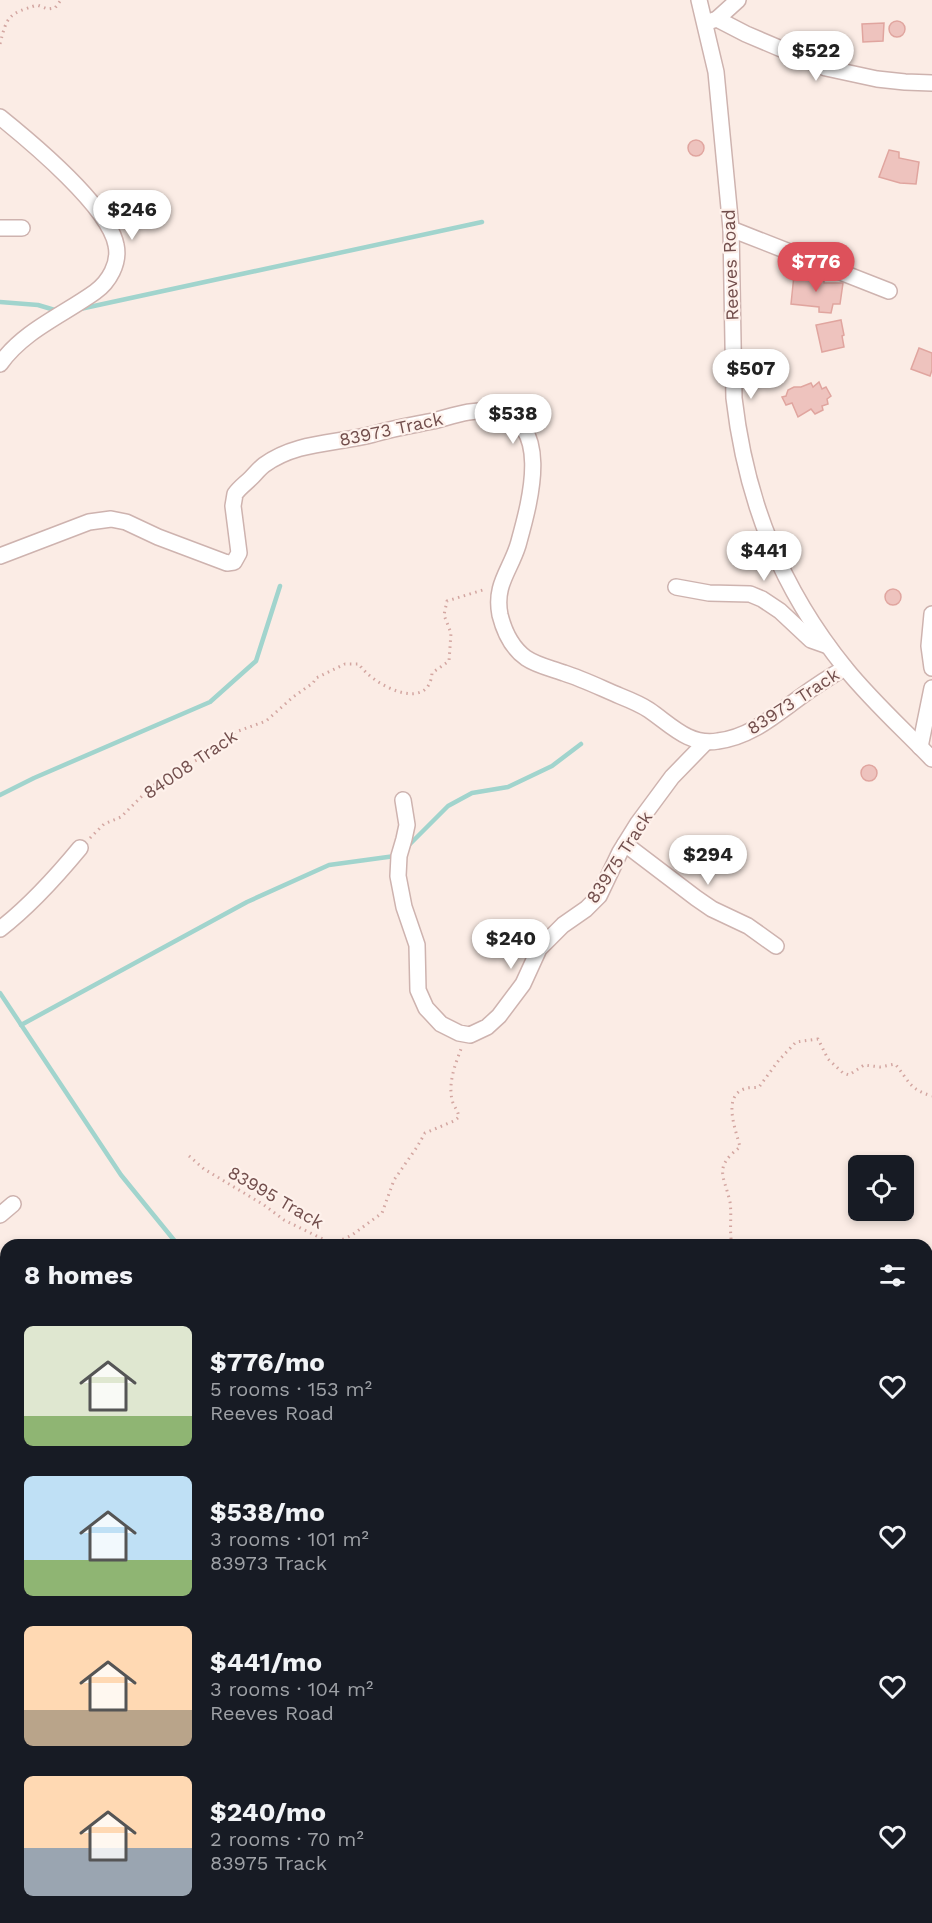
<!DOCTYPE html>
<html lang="en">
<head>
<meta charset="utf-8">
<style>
  :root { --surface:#171b24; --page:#242831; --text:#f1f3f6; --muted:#9ea1a6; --accent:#dd515b }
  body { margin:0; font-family:"Work Sans",sans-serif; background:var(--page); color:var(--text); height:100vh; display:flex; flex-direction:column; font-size:22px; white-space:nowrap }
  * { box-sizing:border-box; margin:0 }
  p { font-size:20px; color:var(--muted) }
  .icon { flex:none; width:33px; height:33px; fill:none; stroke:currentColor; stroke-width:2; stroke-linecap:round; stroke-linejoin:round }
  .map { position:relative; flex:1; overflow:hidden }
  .details { position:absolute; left:0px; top:1239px; width:933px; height:684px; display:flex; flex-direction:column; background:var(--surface); border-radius:18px 18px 0 0; box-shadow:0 3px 9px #0003 }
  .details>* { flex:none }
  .fabs { position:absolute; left:848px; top:1155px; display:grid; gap:12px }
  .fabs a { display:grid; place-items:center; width:66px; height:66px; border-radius:9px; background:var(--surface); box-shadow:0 3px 9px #0003; font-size:30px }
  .price { position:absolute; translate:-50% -51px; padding:0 14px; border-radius:21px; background:#fff; color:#222; font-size:20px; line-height:39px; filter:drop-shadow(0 2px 3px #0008) }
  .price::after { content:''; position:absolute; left:50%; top:36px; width:18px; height:14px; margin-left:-9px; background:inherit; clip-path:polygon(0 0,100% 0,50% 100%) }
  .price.active { background:var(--accent); color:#fff }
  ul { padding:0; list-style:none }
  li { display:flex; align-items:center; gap:18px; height:150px; padding:0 24px }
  li span { display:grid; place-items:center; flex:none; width:168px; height:120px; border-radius:9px; color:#555 }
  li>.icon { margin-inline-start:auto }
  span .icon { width:72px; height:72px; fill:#fffc; stroke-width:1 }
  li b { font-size:26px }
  h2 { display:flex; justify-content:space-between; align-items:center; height:72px; padding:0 24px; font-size:26px }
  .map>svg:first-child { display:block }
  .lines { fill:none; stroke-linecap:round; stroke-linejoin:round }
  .stream { stroke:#a1d4cd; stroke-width:4.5 }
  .building { fill:#eec3be; stroke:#e0a59f; stroke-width:1.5 }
  .minor-casing { stroke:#ceb3af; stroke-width:18 }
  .path { stroke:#d3a6a1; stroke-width:3; stroke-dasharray:1.5 4.5; stroke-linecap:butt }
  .minor { stroke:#fff; stroke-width:15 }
  .labels { text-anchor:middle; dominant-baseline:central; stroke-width:4.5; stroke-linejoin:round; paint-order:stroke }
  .street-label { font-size:18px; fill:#724e4c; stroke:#fef1eb }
</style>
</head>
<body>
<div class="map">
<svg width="932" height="1923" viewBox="0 0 932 1923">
  <rect width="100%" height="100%" fill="#fbece5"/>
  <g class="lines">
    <g class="stream">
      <polyline points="0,302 38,305 58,311"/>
      <polyline points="80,309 482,222"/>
      <polyline points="0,795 34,778 210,702 256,661 280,586"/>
      <polyline points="406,848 448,806 472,793 508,787 552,766 581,744"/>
      <polyline points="0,993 121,1175 178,1245"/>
      <polyline points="21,1025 247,902 329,865 395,856"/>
      <polyline points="927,1621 932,1617"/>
      <polyline points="927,1762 932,1768"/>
    </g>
  </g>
  <g class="building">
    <circle cx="897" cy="29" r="8"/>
    <polygon points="884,23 883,41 863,42 862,24"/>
    <circle cx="696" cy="148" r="8"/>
    <polygon points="889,150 899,152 899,158 919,162 916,184 900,183 879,177"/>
    <polygon points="794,275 824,279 824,283 843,283 840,304 833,304 831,313 819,312 819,307 791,304"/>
    <polygon points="841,320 844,335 842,336 844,347 822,352 816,325"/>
    <polygon points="919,348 932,353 932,370 930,376 911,369"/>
    <polygon points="819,382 822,389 826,387 831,396 827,399 828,404 822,406 823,410 815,414 811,409 798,417 792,403 786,405 782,397 786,396 788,390 794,387 801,387 811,383 813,387"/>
    <circle cx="893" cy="597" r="8"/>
    <circle cx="869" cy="773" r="8"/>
    <polygon points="0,1525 6,1528 6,1591 0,1601"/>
    <polygon points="0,1765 6,1768 6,1854 0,1851"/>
  </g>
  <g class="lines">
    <g class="minor-casing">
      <g id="minor">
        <path d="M699,0L716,72L731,229L734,398C746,501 781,589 846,669C872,701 903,729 932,759"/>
        <polyline points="717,19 746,34 826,68 877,79 905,82 932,83"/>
        <polyline points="708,22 717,19 738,0"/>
        <path d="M0,117C31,142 109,207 116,245C120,263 109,282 95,292C63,315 23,331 0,364"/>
        <polyline points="0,228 22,228"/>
        <polyline points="731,229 889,291"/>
        <path d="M0,556L89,522L111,519L126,522L158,537L227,563L234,562L239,553L233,506L235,494C239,488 245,484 251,478C255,474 259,469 264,465C297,441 337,444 374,434C394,428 413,425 433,421C453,416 471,409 492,411C555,418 529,505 518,545C510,571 494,585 500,615C504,631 512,648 526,658C538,666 551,668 564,673C583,679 601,688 620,696C630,700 640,704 649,710C671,725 689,746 718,741C750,737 774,716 799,698C814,687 829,677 845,668"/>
        <polyline points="676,587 709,593 750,594 762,599 780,611 811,640 828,646"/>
        <polyline points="932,614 929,646 932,668"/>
        <polyline points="920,747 932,688"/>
        <polyline points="403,800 407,825 404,839 399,856 398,876 404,907 417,945 418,990 426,1008 441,1024 459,1033 470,1035 487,1027 499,1016 523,984 539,949 563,925 586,909 599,896 620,852 638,823 672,777 706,742"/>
        <polyline points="625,844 696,898 712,909 748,926 776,946"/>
        <path d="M0,929C30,906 56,877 80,848"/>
        <polyline points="0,1215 13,1204"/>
        <polyline points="0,1320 6,1325"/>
        <polyline points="927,1332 932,1328"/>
        <polyline points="0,1469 6,1473"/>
        <polyline points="3,1683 6,1678"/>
        <polyline points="927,1891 932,1892"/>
        <polyline points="677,1917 697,1923"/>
        <polyline points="452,1923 453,1917"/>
        <polyline points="599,1923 612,1917"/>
        <polyline points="697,1923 725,1917"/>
      </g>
    </g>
    <g class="path">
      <path d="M0,44C7,15 9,14 37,5L48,9L55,8L61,0"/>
      <path d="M90,838L104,824L121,817L150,788L171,773L205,756L226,741L233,733L266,721L293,697L313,683L316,678L345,664H359C372,685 429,714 432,673L449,661L451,633L444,615L447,601L486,589"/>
      <path d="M189,1156L204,1169L264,1205L284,1220L333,1244L352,1235L382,1213L394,1180L417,1147L425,1133L454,1121L459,1117C458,1111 455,1108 453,1103C447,1085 455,1065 461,1049"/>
      <path d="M732,1245C729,1231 732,1216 730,1202C724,1175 713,1168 740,1147C736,1130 722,1097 744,1089C748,1087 754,1088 759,1087L779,1060L796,1042L818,1039L828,1059L843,1073L849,1075L864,1065L880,1067L895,1064C909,1080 908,1089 932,1096"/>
    </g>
    <use href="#minor" class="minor"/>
  </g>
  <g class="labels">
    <g class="street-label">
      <text transform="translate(730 265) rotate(-92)">Reeves Road</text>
      <text transform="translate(391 429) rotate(-12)">83973 Track</text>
      <text transform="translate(793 701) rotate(-33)">83973 Track</text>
      <text transform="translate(190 764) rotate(-34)">84008 Track</text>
      <text transform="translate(619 857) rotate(-57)">83975 Track</text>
      <text transform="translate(276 1197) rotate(30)">83995 Track</text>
    </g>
  </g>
</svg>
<div class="fabs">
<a><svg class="icon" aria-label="locate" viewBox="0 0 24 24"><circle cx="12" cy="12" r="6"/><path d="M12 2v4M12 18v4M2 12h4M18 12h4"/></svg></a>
</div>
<b class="price" style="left:816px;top:82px">$522</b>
<b class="price" style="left:132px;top:241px">$246</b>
<b class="price active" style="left:816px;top:293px">$776</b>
<b class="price" style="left:751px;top:400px">$507</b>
<b class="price" style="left:513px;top:445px">$538</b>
<b class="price" style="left:764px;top:582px">$441</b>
<b class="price" style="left:708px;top:886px">$294</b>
<b class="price" style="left:511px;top:970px">$240</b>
<section class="details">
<h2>8 homes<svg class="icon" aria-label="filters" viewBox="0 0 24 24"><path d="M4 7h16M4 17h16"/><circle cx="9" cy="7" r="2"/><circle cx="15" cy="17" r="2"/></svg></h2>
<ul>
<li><span style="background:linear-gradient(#dfe7d0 75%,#8fb573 0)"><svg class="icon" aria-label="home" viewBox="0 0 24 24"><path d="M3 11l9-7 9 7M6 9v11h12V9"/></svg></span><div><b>$776/mo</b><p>5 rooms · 153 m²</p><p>Reeves Road</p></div><svg class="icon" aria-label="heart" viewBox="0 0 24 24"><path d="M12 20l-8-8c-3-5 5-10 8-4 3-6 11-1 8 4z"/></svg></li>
<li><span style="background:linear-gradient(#bfe0f5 70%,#8fb573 0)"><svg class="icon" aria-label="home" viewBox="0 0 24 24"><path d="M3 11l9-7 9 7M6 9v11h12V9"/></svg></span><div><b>$538/mo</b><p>3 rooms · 101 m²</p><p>83973 Track</p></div><svg class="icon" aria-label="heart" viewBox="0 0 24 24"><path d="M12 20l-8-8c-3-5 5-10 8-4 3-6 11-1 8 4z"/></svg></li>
<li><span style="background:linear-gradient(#ffd9b3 70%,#b9a48a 0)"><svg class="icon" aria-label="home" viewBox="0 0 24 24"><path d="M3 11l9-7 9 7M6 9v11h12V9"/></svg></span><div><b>$441/mo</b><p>3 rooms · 104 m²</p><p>Reeves Road</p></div><svg class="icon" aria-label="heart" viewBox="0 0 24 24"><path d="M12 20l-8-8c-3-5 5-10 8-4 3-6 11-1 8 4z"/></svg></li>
<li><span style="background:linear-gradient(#ffd9b3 60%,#9aa5b1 0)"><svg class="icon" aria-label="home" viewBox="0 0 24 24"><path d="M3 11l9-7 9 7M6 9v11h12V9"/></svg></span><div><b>$240/mo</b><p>2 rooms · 70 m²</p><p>83975 Track</p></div><svg class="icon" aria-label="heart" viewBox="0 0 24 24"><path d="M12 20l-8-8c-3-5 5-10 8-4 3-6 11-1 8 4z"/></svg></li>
</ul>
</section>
</div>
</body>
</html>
